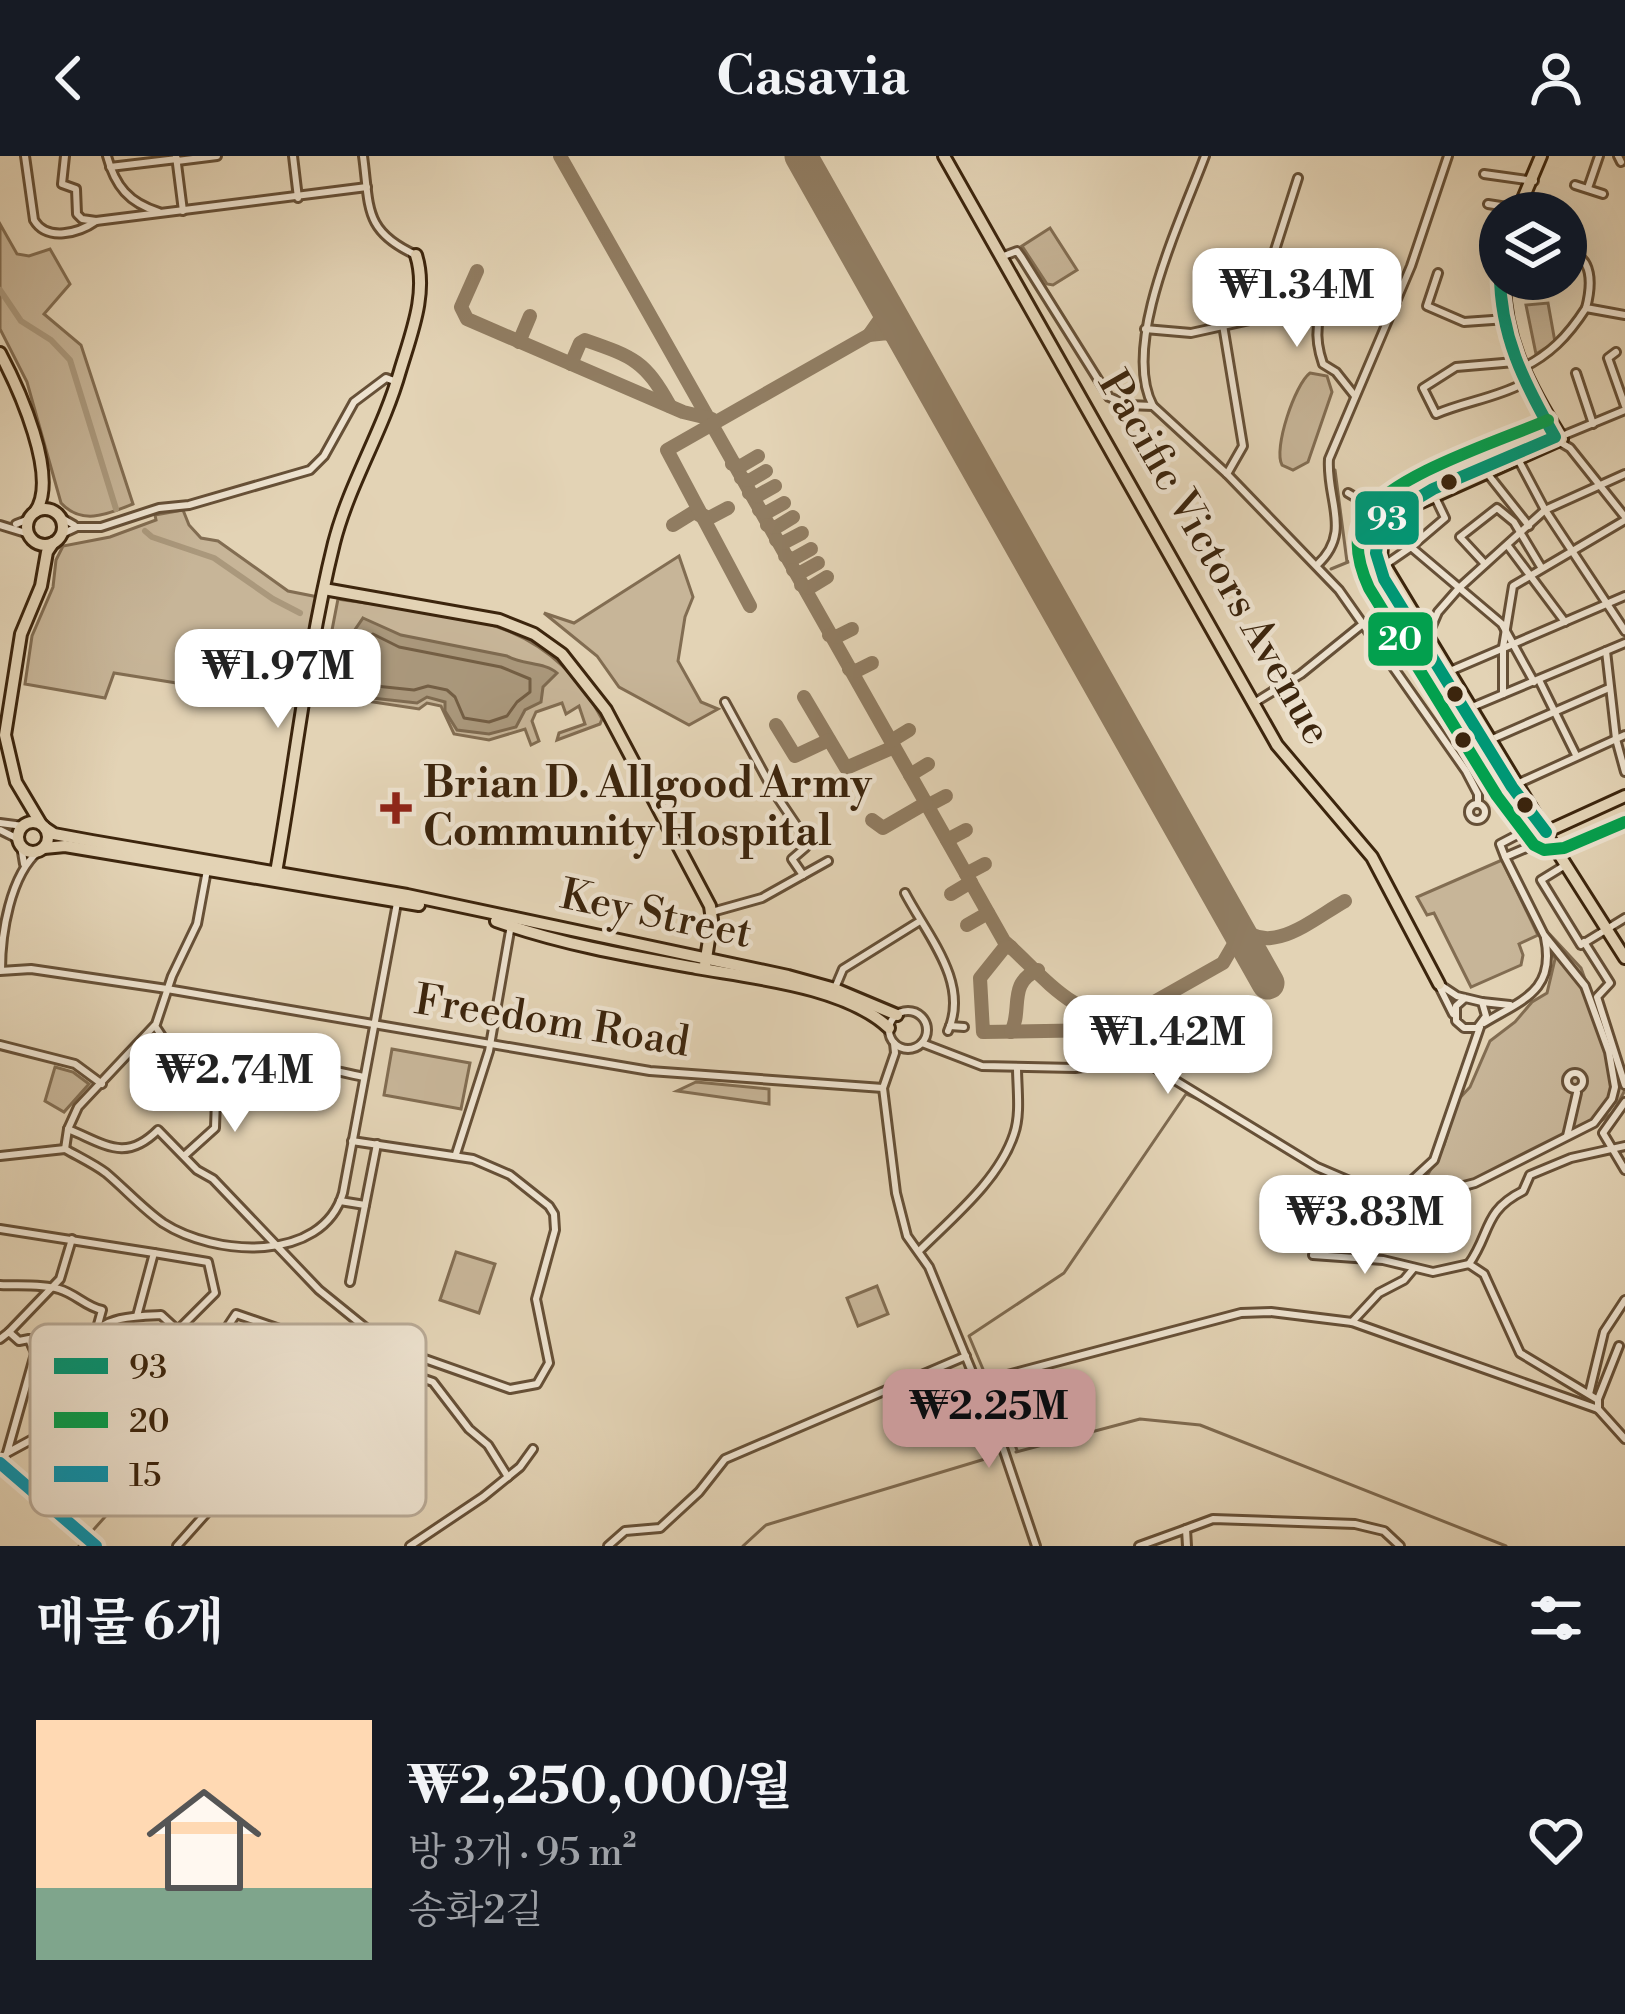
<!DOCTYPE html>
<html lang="ko">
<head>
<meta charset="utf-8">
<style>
  :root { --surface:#171b24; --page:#242831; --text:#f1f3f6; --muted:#9ea1a6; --accent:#c59692 }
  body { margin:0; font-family:"Libre Bodoni","Noto Serif KR",serif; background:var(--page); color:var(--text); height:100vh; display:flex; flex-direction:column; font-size:45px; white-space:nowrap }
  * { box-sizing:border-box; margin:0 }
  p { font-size:39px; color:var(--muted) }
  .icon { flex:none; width:66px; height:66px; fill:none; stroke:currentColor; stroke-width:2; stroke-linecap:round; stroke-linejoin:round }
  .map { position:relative; height:1390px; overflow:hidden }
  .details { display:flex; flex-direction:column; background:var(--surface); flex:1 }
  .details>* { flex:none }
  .controls { position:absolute; left:1479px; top:36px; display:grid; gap:24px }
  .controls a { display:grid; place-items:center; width:108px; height:108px; border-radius:50%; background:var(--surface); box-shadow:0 12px 48px #0002; font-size:60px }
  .price { position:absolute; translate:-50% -102px; padding:0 27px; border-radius:24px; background:#fff; color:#222; font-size:39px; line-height:78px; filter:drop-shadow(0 3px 6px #0008) }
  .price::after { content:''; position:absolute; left:50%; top:72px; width:36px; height:27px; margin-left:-18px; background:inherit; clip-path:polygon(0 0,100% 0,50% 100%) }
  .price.current { background:var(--accent); color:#111 }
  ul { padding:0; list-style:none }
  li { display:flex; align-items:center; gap:36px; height:300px; padding:0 36px }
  li span { display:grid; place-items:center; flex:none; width:336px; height:240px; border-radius:0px; color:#555 }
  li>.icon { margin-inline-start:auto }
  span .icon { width:144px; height:144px; fill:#fffc; stroke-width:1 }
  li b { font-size:51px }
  h2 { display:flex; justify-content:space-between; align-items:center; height:144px; padding:0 36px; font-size:51px }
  header { display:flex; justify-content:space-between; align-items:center; height:156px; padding:0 36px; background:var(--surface); font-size:54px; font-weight:700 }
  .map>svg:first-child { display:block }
  .green { fill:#c7b598; stroke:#826d52; stroke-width:3 }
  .water { fill:#aa987c; stroke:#7e6a50; stroke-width:3 }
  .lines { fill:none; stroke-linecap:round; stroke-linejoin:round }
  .shore { stroke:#735e44; stroke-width:3 }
  .stream { stroke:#7e6a50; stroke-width:3 }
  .canal { stroke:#aa987c; stroke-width:6 }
  .taxiway { stroke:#907c61; stroke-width:14 }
  .runway { stroke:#907c61; stroke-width:33 }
  .minor-casing { stroke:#665037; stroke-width:12 }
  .major-casing { stroke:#3c250d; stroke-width:16 }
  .minor { stroke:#ede2cf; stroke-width:6 }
  .major { stroke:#e3d3b5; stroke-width:10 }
  .bus-1-casing { stroke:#ede2cf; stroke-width:21 }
  .bus-2-casing { stroke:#ede2cf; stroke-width:21 }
  .bus-3-casing { stroke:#ede2cf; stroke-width:21 }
  .bus-1 { stroke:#009775; stroke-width:12 }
  .bus-2 { stroke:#03a04e; stroke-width:12 }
  .bus-3 { stroke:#0995b1; stroke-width:12 }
  .bus-dot { fill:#3c250d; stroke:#ede2cf; stroke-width:4.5 }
  .poi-dot { fill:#8f2418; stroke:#ede2cf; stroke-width:4.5 }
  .labels { text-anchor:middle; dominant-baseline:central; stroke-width:9; stroke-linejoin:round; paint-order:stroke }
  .street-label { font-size:42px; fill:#3c250d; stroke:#ede2cf }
  .poi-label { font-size:42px; font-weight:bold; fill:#3c250d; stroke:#ede2cf; text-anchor:start }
  .key { fill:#ede2cf; stroke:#b8a995; stroke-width:3 }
  .key-label { font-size:33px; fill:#3c250d }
  .line-badge { stroke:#ede2cf; stroke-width:4.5 }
  .badge-label { font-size:33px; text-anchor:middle; font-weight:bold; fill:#fff }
</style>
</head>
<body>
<header><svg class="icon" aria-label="back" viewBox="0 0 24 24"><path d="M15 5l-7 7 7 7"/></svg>Casavia<svg class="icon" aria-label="person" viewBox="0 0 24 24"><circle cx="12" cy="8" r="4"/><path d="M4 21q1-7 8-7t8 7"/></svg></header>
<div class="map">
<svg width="1625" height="1390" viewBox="0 0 1625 1390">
  <rect width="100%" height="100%" fill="#e3d3b5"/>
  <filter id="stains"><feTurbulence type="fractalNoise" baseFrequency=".00167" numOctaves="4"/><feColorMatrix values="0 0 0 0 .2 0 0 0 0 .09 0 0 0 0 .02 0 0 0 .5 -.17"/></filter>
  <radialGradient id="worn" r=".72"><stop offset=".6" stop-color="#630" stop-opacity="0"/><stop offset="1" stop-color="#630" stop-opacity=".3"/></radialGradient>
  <g class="green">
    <path d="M0,68L17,98L29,100L50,93L70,128L44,158L81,189L133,348C108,358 82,370 61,347L27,226L0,173Z"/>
    <polygon points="1050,72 1077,114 1053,129 1047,128 1022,90"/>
    <polygon points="1548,147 1555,186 1536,198 1526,149"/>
    <path d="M1310,217L1327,220L1332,236L1308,306L1293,314L1282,309C1273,293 1295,228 1310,217Z"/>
    <polygon points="183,354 189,369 201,382 218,385 288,435 318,441 301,542 282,544 114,517 105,542 25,528 32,480 53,431 56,404 63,390 110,381 156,364 155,359"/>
    <polygon points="679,400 693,441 685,461 678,505 701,546 718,553 689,569 619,531 597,500 544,457 574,467"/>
    <path d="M338,443C447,460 544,453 602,563L600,568L557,584L559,577L585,568L579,550L566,558L562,547L536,556L532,565L539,585L531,589L525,573L489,584L454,578L441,550L427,547L419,553L334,540L321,531Z"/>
    <polygon points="1502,704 1538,779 1519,788 1523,799 1521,809 1471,831 1434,757 1427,759 1417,741"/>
    <polygon points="1543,771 1581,812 1625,934 1613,957 1589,973 1466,1035 1431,1041 1426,1022 1444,989 1458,944 1470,931 1490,885 1515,866 1532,846 1547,837 1555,803"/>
    <polygon points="392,893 470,907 461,953 384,939"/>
    <polygon points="55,911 73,916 89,928 64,956 45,945"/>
    <polygon points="696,926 769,933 769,948 677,935"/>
    <polygon points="456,1096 495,1108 479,1157 440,1144"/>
    <polygon points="877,1130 888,1158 858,1170 847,1142"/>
  </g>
  <path class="water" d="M363,462L401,479L507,500C522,509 545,506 557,517L543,531L541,546L525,554L516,571L489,578L457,574L445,555V546L427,541L417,547L354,540L349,528L355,483L352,478Z"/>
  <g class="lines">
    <polygon class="shore" points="373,478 399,491 501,511 530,523 530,536 517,546 507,560 489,566 464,562 455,541 447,534 428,530 414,534 366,529 362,524 367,483"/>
    <g class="stream">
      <polyline points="1335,314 1347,406"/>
      <polyline points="1331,413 1353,404"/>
      <polyline points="1017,1294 969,1180 1064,1117 1186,938 1206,947"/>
      <polyline points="1016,1296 1140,1263 1200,1269 1506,1390"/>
      <polyline points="79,1390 277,1168"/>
      <polyline points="743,1390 766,1369 995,1300"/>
    </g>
    <g class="canal">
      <polyline points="0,134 21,165 51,184 70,204 116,353"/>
      <polyline points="145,375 152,381 214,402 273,443 300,457"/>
    </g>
    <g class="taxiway">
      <path d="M560,0L1004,785C1041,817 1077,869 1131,859L1223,807L1237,783L1232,758"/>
      <polyline points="477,115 461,151 467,163 683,256 712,263"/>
      <polyline points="877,136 881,162 869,179 888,177 909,192"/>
      <polyline points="519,186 530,160"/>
      <path d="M571,208L580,187L585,184C634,201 645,205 670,250"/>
      <polyline points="732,308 741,310 758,300"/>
      <polyline points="741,322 749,325 766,315"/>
      <polyline points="749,337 757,340 775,330"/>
      <polyline points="759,354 766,357 784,347"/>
      <polyline points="700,358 709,362 728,352"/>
      <polyline points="673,369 694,356 701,360"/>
      <polyline points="767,369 775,372 793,361"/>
      <polyline points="776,384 783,387 802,377"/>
      <polyline points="785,400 793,403 811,393"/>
      <polyline points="793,414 800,417 818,407"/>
      <polyline points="801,429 809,432 827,421"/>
      <polyline points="750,450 667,294 869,179"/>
      <polyline points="829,479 836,481 852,473"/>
      <polyline points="849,513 856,515 872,507"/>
      <polyline points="804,541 846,612 894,591"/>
      <polyline points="776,569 795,600 829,584"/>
      <polyline points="891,585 909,574"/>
      <polyline points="910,619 928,608"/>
      <polyline points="927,650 946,640"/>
      <polyline points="872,664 883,672 926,647"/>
      <polyline points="947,684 966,674"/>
      <polyline points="966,718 985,708"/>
      <polyline points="951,738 971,726"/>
      <path d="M1238,767C1267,805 1314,762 1345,745"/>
      <polyline points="967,769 988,757"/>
      <polyline points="1011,791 1004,792 980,822 983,876 1103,874 1127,862"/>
      <path d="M1011,876C1023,854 1007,827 1038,814"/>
    </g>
    <polyline class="runway" points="801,0 1268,827"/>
    <g class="minor-casing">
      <g id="minor">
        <path d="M25,0L34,64C47,86 79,77 96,65L367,31"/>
        <polyline points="65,0 62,28 76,33 77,58 82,63 96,65"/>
        <path d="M107,0C115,30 129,47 159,56"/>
        <polyline points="176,0 183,55"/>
        <polyline points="293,0 298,42"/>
        <path d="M363,0C370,51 363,75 416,99"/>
        <polyline points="1618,0 1621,6"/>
        <polyline points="177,5 217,0"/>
        <polyline points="110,11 177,3"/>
        <polyline points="1484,18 1534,25"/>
        <polyline points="1575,29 1603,38"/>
        <polyline points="1588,32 1599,0"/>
        <polyline points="1488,48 1520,53"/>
        <path d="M1566,95C1594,100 1592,129 1586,152L1625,159"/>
        <polyline points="1001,101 1017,95 1022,102 1109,241 1128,249 1153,250 1227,318 1339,434 1466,615 1478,638 1478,648"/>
        <polyline points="1275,106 1275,94 1298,22"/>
        <polyline points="1438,117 1427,150 1464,166 1507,163"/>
        <path d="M1332,125C1320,158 1311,173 1323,208L1336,216L1355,240"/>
        <polyline points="1223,169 1243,290 1227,318"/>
        <polyline points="1145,173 1191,177 1273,159 1277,153 1275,106 1396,146"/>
        <polyline points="1616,196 1608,202 1625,250"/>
        <path d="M1515,206L1456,211L1423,232L1436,258C1464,246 1495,242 1522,228"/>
        <path d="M1518,214C1549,200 1568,180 1586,152"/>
        <polyline points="1576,217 1593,268"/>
        <path d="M1153,250C1120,189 1182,62 1205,0"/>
        <polyline points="1562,280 1625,254"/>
        <polyline points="1558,285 1570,292 1625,361"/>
        <polyline points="1519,305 1545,354 1625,475"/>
        <polyline points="1487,317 1529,370"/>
        <polyline points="1348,337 1387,360"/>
        <polyline points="60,361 74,369"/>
        <polyline points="16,368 29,363"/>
        <polyline points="0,369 29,378"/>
        <polyline points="1368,373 1366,390 1375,396"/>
        <polyline points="62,378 77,371 101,371 159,352 189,349 310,314 324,300 354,246 386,222 397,226"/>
        <polyline points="1508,390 1565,466"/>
        <polyline points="1411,391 1445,362 1432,335"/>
        <polyline points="1485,408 1460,381 1497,352 1514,366 1541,411"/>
        <path d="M1317,409C1353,376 1326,344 1329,303L1411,110L1448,0"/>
        <polyline points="1379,413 1411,391 1502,468 1534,526"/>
        <polyline points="1419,479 1431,472 1438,456 1459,432 1545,354 1625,318"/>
        <polyline points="1606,495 1616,583 1625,616"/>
        <polyline points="1443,518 1625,440"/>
        <polyline points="1539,524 1576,599"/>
        <polyline points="1503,538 1503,491 1513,430 1625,364"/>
        <polyline points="725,546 774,636 805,682 806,691 792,703 803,719"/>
        <polyline points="1254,547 1301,518 1364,467"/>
        <polyline points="1465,554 1625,487"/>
        <polyline points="1490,584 1609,532"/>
        <polyline points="1517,628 1625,579"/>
        <circle cx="1477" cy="656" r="8"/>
        <polyline points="0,667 23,670"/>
        <polyline points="0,674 18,683"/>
        <polyline points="21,690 24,708"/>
        <polyline points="1567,708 1541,724 1581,789 1625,762"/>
        <path d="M905,737C927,779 970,827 948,875"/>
        <polyline points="712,756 762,742 828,705"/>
        <polyline points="1584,786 1610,827 1597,841 1625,929"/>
        <path d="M1,814C1,778 10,719 39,695"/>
        <polyline points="0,815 31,813 167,833 650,915 883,932"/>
        <polyline points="1439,828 1457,840 1482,846 1486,860 1477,872 1464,872 1456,865 1456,850 1465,842"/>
        <polyline points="835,832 843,813 920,765"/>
        <polyline points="1440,832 1453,858"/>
        <polyline points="1482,846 1510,849"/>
        <circle cx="908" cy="874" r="19"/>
        <path d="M1484,867C1522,844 1556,835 1545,782"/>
        <path d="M155,870C175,898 207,965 250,942C266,933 281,918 299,914C320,909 343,917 364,921"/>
        <polyline points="950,870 964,871"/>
        <polyline points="894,887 895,897 883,932 896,1037 907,1080 929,1111 1002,1289 1036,1390"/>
        <polyline points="922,887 982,910 1075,912 1142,904 1317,1011 1352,1026 1384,1032 1408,1028 1434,1004 1480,871"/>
        <polyline points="0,889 75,908 102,928"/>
        <circle cx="1575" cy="925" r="8"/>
        <polyline points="1625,946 1603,977 1625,1014"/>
        <path d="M68,973C105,988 125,1007 158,974L197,1014L213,1023L319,1134L388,1190L510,1233L537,1228L549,1207L536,1143L555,1074L554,1058L549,1050L510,1019L473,1003L352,985"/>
        <polyline points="1567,980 1577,937"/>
        <path d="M65,993C79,1001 94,1008 106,1017C125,1033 143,1053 163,1067C214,1100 322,1108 343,1037L397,747"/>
        <polyline points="65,993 68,973 78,951 156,868 172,820 197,768 207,714"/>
        <polyline points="456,998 489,895 511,769"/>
        <polyline points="0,1000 65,993"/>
        <polyline points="184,1000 215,972 216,943"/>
        <polyline points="1399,1031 1448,1034 1475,1027 1594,967 1612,943 1615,931 1609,896 1585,830 1544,779 1505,701 1500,688 1521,677 1546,676 1545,684 1505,701"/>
        <polyline points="340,1045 365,1049"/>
        <polyline points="0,1073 154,1097 137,1160"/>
        <path d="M919,1095C952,1062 999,1024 1014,978C1021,958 1017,932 1017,911"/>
        <polyline points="154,1097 208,1106 215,1137 178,1174 157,1189"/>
        <polyline points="1313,1099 1383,1104 1433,1116 1469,1108 1484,1118 1520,1197 1598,1244 1598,1253"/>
        <path d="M1469,1108C1491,1077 1483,1055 1523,1035L1530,1019L1571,1002L1625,990"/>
        <polyline points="350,1126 377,988"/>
        <path d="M0,1129C19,1130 41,1128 59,1133C76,1138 86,1151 102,1154L97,1172"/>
        <polyline points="1352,1166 1379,1137 1404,1124 1414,1112"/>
        <polyline points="9,1176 60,1123 72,1083"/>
        <path d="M89,1182C105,1160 136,1160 161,1159L174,1171"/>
        <polyline points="0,1183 9,1176 19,1185 29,1183 35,1197"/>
        <polyline points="204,1199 218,1185 236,1158 433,1226 469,1273 488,1289 508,1321"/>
        <path d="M107,1209C153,1180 183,1181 224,1218"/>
        <polyline points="977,1227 1241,1157 1271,1156 1352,1166 1598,1253 1625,1283"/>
        <polyline points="1589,1238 1604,1176 1625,1144"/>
        <polyline points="1598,1243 1619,1190"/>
        <polyline points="0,1307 96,1390"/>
        <polyline points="1,1307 7,1297 44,1277 107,1259 117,1252 121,1233 89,1182 45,1191 35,1198 7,1297"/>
        <polyline points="1186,1373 1213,1363 1355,1368 1384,1375 1400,1390"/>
        <polyline points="177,1390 310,1241 335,1193"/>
        <polyline points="410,1390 483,1341 520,1311 533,1293"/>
        <polyline points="608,1390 625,1375 660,1372 699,1336 725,1303 966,1200"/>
        <polyline points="1139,1390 1186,1373 1187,1390"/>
      </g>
    </g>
    <g class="major-casing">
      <g id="major">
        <polyline points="944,0 1277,589 1372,701 1439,828"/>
        <polyline points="1517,57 1541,0"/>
        <path d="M1504,123C1503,183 1531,234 1562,283L1399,356L1383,376L1381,403L1546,676"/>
        <path d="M0,197C18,231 60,322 35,356"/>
        <circle cx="45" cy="371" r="18"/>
        <polyline points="324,433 499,464 534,478 562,498 606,554 710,750 712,764 705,809"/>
        <circle cx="33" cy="681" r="15"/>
        <polyline points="41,668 16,626 5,579 21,478 41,430 47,396 53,387"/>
        <polyline points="45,672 54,678 92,685 407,739 788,820 835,833 897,859"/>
        <polyline points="1543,673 1625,802"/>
        <polyline points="1546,676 1625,640"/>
        <polyline points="44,692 65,690 419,749"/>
        <path d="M275,722C295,611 307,496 334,387C349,328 383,275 400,215C411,178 428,137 416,99"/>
        <path d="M496,765C560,788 629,800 696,812C753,822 846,831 889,872"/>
      </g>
    </g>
    <use href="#minor" class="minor"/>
    <use href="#major" class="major"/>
    <g class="bus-1-casing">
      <path id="bus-1" d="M1500,114C1499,178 1524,227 1555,281L1433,333L1390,359L1380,370L1376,397L1384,423L1512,631L1546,676"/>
    </g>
    <g class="bus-2-casing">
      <path id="bus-2" d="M1548,264C1502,284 1391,319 1365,360C1351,383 1359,410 1369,432L1497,640L1534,689L1544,694L1564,692L1625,666"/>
    </g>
    <g class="bus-3-casing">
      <polyline id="bus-3" points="0,1307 96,1390"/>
    </g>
    <use href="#bus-1" class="bus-1"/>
    <use href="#bus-2" class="bus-2"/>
    <use href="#bus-3" class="bus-3"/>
  </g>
  <g class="bus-dot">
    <circle cx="1449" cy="326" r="10"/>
    <circle cx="1455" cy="538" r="10"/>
    <circle cx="1463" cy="584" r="10"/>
    <circle cx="1525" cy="649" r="10"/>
  </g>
  <path class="poi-dot" d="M390 634h12v12h12v12h-12v12h-12v-12h-12v-12h12z"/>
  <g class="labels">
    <g class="street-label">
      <text transform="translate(1214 402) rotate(60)">Pacific Victors Avenue</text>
      <text transform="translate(656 759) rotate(12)">Key Street</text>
      <text transform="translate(552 866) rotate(9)">Freedom Road</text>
    </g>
    <g class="poi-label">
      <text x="423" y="628">Brian D. Allgood Army<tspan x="423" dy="48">Community Hospital</tspan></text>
    </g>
  </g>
  <rect x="30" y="1168" width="396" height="192" rx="18" class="key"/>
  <rect x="54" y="1202" width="54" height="16" fill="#009775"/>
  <rect x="54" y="1256" width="54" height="16" fill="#03a04e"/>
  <rect x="54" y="1310" width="54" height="16" fill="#0995b1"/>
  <g class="key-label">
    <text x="129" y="1222">93</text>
    <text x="129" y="1276">20</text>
    <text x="129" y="1330">15</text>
  </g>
  <g class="line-badge">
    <rect x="1353" y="333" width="68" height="58" rx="12" fill="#009775"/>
    <rect x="1366" y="454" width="69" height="58" rx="12" fill="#03a04e"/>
  </g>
  <g class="badge-label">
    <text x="1387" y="374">93</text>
    <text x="1400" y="494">20</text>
  </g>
  <rect width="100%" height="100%" filter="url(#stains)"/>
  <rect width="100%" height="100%" fill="url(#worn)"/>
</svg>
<div class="controls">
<a><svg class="icon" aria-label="layers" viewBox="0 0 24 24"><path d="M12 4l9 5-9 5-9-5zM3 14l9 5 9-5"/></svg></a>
</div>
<b class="price" style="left:1297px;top:194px">₩1.34M</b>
<b class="price" style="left:278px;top:575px">₩1.97M</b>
<b class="price" style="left:1168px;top:941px">₩1.42M</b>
<b class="price" style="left:235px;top:979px">₩2.74M</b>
<b class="price" style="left:1365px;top:1121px">₩3.83M</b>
<b class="price current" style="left:989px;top:1315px">₩2.25M</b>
</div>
<section class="details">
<h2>매물 6개<svg class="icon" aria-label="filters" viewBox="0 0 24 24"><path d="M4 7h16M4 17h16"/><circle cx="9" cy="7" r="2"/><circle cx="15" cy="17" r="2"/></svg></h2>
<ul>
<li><span style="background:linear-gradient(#ffd9b3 70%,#7fa58c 0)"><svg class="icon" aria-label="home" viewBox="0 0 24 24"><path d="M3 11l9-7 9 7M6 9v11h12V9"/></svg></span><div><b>₩2,250,000/월</b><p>방 3개 · 95 m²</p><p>송화2길</p></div><svg class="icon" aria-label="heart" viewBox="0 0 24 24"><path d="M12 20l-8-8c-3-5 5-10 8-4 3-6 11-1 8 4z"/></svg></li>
</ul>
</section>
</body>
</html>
